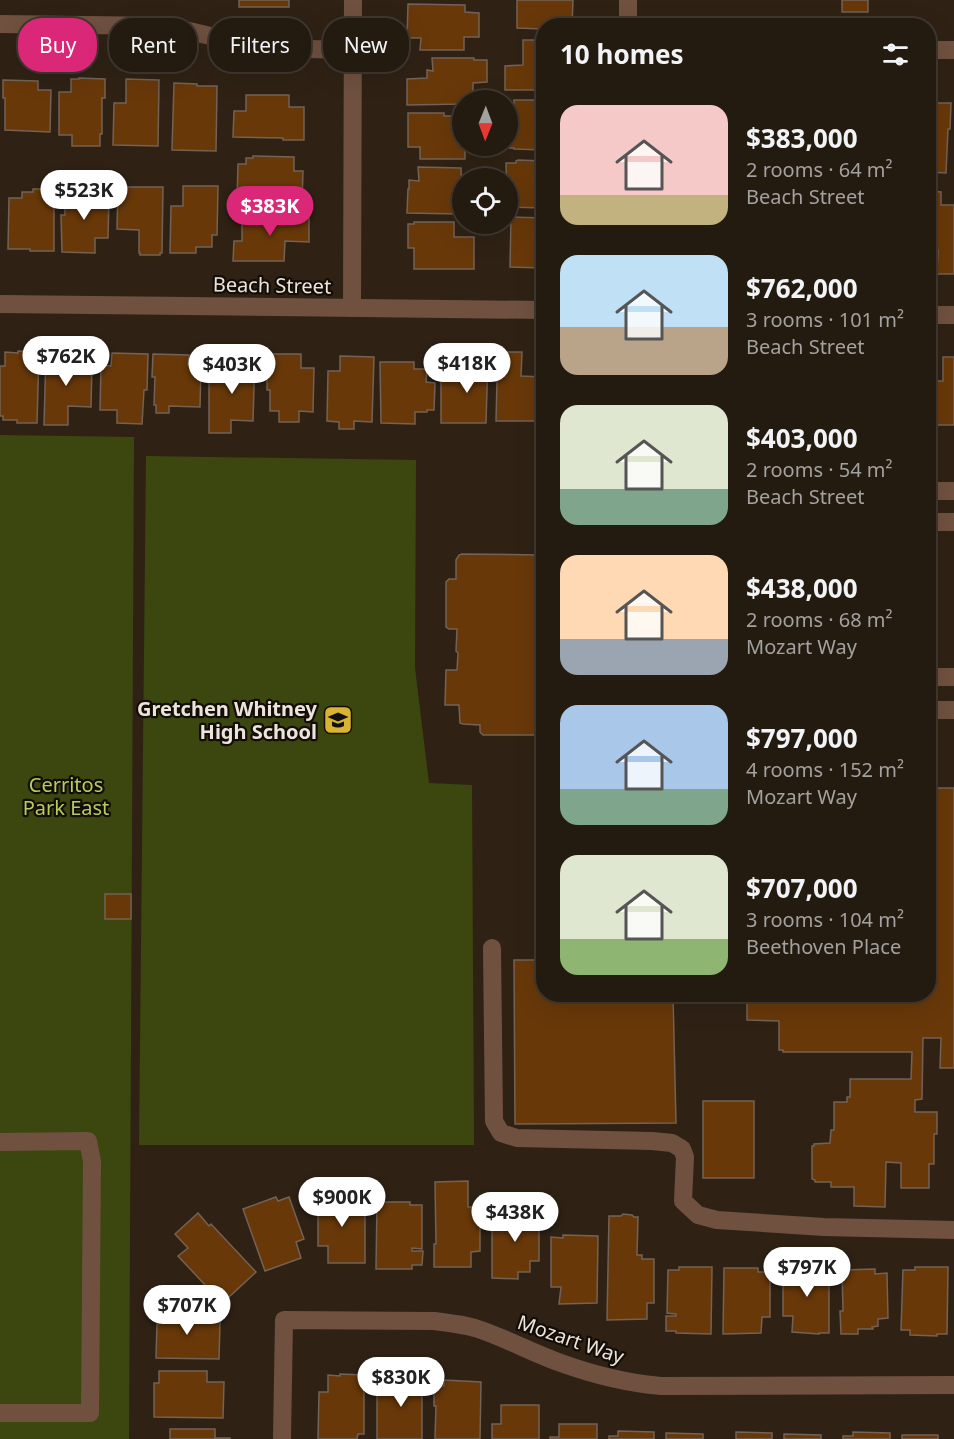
<!DOCTYPE html>
<html lang="en">
<head>
<meta charset="utf-8">
<style>
  :root { --surface:#231a10; --page:#2f271e; --text:#f1f3f6; --muted:#a3a19f; --line:#403830; --accent:#db2777 }
  body { margin:0; font-family:"Noto Sans",sans-serif; background:var(--page); color:var(--text); height:100vh; display:flex; flex-direction:column; font-size:22px; white-space:nowrap }
  * { box-sizing:border-box; margin:0 }
  p { font-size:20px; color:var(--muted) }
  .icon { flex:none; width:33px; height:33px; fill:none; stroke:currentColor; stroke-width:2; stroke-linecap:round; stroke-linejoin:round }
  .map { position:relative; flex:1; overflow:hidden }
  .details { position:absolute; left:536px; top:18px; width:400px; height:984px; display:flex; flex-direction:column; background:var(--surface); border-radius:24px; box-shadow:0 6px 24px #0002,0 0 0 2px var(--line) }
  .details>* { flex:none }
  .banner { position:absolute; left:18px; top:18px; width:428px; height:54px; display:flex; gap:12px }
  .needle { width:39px; rotate:181deg }
  .controls { position:absolute; left:452px; top:90px; display:grid; gap:12px }
  .controls a { display:grid; place-items:center; width:66px; height:66px; border-radius:50%; background:var(--surface); box-shadow:0 6px 24px #0002,0 0 0 2px var(--line); font-size:30px }
  .price { position:absolute; translate:-50% -51px; padding:0 14px; border-radius:21px; background:#fff; color:#222; font-size:20px; line-height:39px; filter:drop-shadow(0 2px 3px #0008) }
  .price::after { content:''; position:absolute; left:50%; top:36px; width:18px; height:14px; margin-left:-9px; background:inherit; clip-path:polygon(0 0,100% 0,50% 100%) }
  .price.on { background:var(--accent); color:#fff }
  ul { padding:0; list-style:none }
  li { display:flex; align-items:center; gap:18px; height:150px; padding:0 24px }
  li span { display:grid; place-items:center; flex:none; width:168px; height:120px; border-radius:18px; color:#555 }
  li>.icon { margin-inline-start:auto }
  span .icon { width:72px; height:72px; fill:#fffc; stroke-width:1 }
  li b { font-size:26px }
  h2 { display:flex; justify-content:space-between; align-items:center; height:72px; padding:0 24px; font-size:26px }
  .chip { padding:0 21px; border-radius:24px; background:var(--surface); box-shadow:0 6px 24px #0002,0 0 0 2px var(--line); font-size:21px; line-height:54px }
  .chip.on { background:var(--accent); color:#fff }
  .map>svg:first-child { display:block }
  .green { fill:#3c470f }
  .building { fill:#683809; stroke:#736255; stroke-width:1.5 }
  .lines { fill:none; stroke-linecap:round; stroke-linejoin:round }
  .minor { stroke:#705140; stroke-width:18 }
  .labels { text-anchor:middle; dominant-baseline:central; stroke-width:4.5; stroke-linejoin:round; paint-order:stroke }
  .street-label { font-size:20px; fill:#ece3da; stroke:#130d08 }
  .poi-label { font-size:20px; font-weight:bold; fill:#ece3da; stroke:#130d08; text-anchor:end }
  .park-label { font-size:20px; fill:#b6cd5d; stroke:#130d08 }
</style>
</head>
<body>
<div class="map">
<svg width="954" height="1439" viewBox="0 0 954 1439">
  <rect width="100%" height="100%" fill="#2f2215"/>
  <g class="green">
    <polygon points="0,435 134,437 129,1439 0,1439"/>
    <polygon points="146,456 416,460 415,668 429,783 472,785 474,1145 139,1145"/>
  </g>
  <g class="building">
    <rect x="239" y="0" width="50" height="7"/>
    <polygon points="517,0 573,0 572,26 543,26 543,29 517,28"/>
    <rect x="842" y="0" width="26" height="12"/>
    <polygon points="408,4 465,5 465,12 479,13 479,37 464,37 464,50 420,50 421,38 407,38"/>
    <polygon points="523,40 543,40 543,90 505,90 505,66 523,65"/>
    <polygon points="432,58 474,58 474,60 487,60 487,82 473,83 473,100 462,100 462,104 407,105 407,79 427,78 427,70 433,71"/>
    <polygon points="79,78 105,79 105,98 102,98 102,134 100,134 100,146 72,146 72,135 59,135 59,92 71,92 71,79 79,79"/>
    <polygon points="126,79 159,80 158,146 113,145 114,103 126,103"/>
    <polygon points="3,80 38,81 38,90 51,90 50,132 5,130 5,98 3,98"/>
    <polygon points="174,83 197,84 197,86 217,86 216,151 172,150"/>
    <polygon points="246,95 289,95 289,107 304,107 304,140 283,140 283,138 233,137 234,111 246,111"/>
    <polygon points="514,100 543,100 543,150 514,149 514,148 503,148 503,146 507,146 507,127 513,127"/>
    <polygon points="928,103 951,103 950,129 948,129 946,173 928,172"/>
    <polygon points="408,113 444,113 444,116 462,116 462,146 465,146 465,159 420,159 420,147 408,147"/>
    <polygon points="253,156 294,157 294,171 303,171 302,202 237,201 238,164 246,164 246,158 253,158"/>
    <polygon points="518,160 543,161 543,208 507,207 506,163 516,163 516,161"/>
    <polygon points="418,167 461,168 462,212 459,212 459,214 407,213 408,189 409,189 409,180 419,181"/>
    <polygon points="183,186 218,186 217,235 212,235 212,247 196,247 196,253 170,253 171,206 183,206"/>
    <polygon points="118,187 163,187 162,253 160,253 160,255 140,255 140,253 139,253 139,230 117,229"/>
    <polygon points="33,189 52,189 52,200 54,200 54,251 30,251 30,249 8,249 9,198 22,198 22,192 33,192"/>
    <polygon points="928,191 941,192 941,205 954,205 954,274 937,274 938,250 928,250"/>
    <polygon points="64,192 106,192 106,195 109,195 108,238 95,238 95,253 62,252 61,215 65,215"/>
    <polygon points="281,215 309,215 309,242 285,241 284,261 233,261 234,241 242,241 242,216 281,217"/>
    <polygon points="511,217 543,218 543,268 510,267"/>
    <polygon points="414,222 454,222 454,237 474,237 474,269 414,269 414,248 408,248 408,224 414,224"/>
    <polygon points="18,351 39,352 37,423 17,423 17,420 3,420 3,416 0,416 0,366 5,366 5,352 18,353"/>
    <polygon points="495,352 522,352 521,376 543,377 543,421 496,421 497,381 495,381"/>
    <polygon points="112,353 148,354 147,390 144,390 142,424 117,423 117,410 100,410 101,365 111,366"/>
    <polygon points="46,354 78,355 78,363 92,364 91,407 68,406 68,425 44,425"/>
    <polygon points="153,354 189,355 188,365 201,365 200,407 169,406 169,413 156,413 156,405 154,405 155,377 152,377"/>
    <polygon points="230,354 255,354 253,421 231,420 231,433 209,433 209,377 222,378 222,374 230,374"/>
    <polygon points="267,354 301,354 301,368 314,368 313,412 299,411 299,422 279,422 279,411 270,411 270,390 267,390"/>
    <polygon points="340,356 374,357 372,422 354,421 354,429 339,429 339,422 327,421 328,371 340,371"/>
    <polygon points="462,356 488,356 486,423 441,423 441,381 462,381"/>
    <polygon points="943,357 954,357 954,425 928,425 928,381 943,381"/>
    <polygon points="380,362 414,362 414,369 427,369 426,382 435,383 434,410 427,410 427,412 415,412 415,424 381,423"/>
    <polygon points="462,554 543,555 543,735 483,735 480,732 480,725 463,724 460,723 459,705 445,705 446,670 457,670 458,653 456,651 457,629 449,629 446,627 446,582 449,579 456,579 456,560 459,555"/>
    <polygon points="928,788 954,788 954,1068 940,1068 941,1038 923,1038 922,1099 915,1100 915,1112 937,1112 937,1134 934,1134 934,1164 929,1164 929,1188 901,1188 901,1163 886,1162 885,1207 854,1206 854,1187 831,1187 831,1182 815,1182 815,1180 812,1179 812,1146 814,1146 814,1144 830,1143 831,1130 834,1130 834,1102 847,1102 847,1097 850,1097 850,1079 911,1079 912,1052 783,1052 783,1050 779,1050 779,1021 747,1020 747,994 928,994"/>
    <rect x="105" y="894" width="26" height="25"/>
    <polygon points="514,960 543,960 543,994 673,994 676,1123 515,1124"/>
    <rect x="703" y="1101" width="51" height="77"/>
    <polygon points="468,1181 468,1207 480,1207 480,1251 471,1252 471,1267 434,1267 434,1244 436,1244 435,1182"/>
    <polygon points="318,1195 358,1196 358,1202 365,1203 365,1263 328,1263 328,1246 318,1246"/>
    <polygon points="276,1197 278,1201 289,1197 304,1239 296,1242 301,1258 265,1271 243,1209"/>
    <polygon points="377,1202 410,1202 410,1205 422,1205 422,1249 412,1248 412,1251 423,1251 422,1265 412,1265 412,1269 376,1269"/>
    <polygon points="499,1211 539,1211 539,1261 530,1261 530,1272 518,1272 518,1279 492,1278 492,1219 500,1219"/>
    <polygon points="198,1213 209,1226 211,1224 256,1272 228,1298 225,1295 218,1301 206,1288 207,1287 178,1256 188,1248 175,1234"/>
    <polygon points="623,1214 632,1215 634,1217 638,1217 637,1255 642,1255 642,1259 654,1259 654,1303 647,1303 647,1319 607,1320 609,1216 621,1216"/>
    <polygon points="563,1235 598,1236 597,1303 559,1304 561,1287 551,1287 551,1237 563,1238"/>
    <polygon points="783,1265 822,1266 822,1273 829,1274 829,1333 819,1333 819,1334 792,1332 793,1316 783,1316"/>
    <polygon points="679,1267 712,1267 711,1334 676,1333 676,1331 666,1331 666,1316 676,1316 676,1314 667,1313 668,1270 679,1270"/>
    <polygon points="915,1267 948,1267 947,1334 937,1334 937,1336 910,1335 910,1330 901,1330 903,1270 915,1270"/>
    <polygon points="724,1268 758,1268 758,1272 770,1272 770,1317 762,1317 761,1333 723,1334"/>
    <polygon points="875,1269 875,1274 887,1273 888,1318 878,1319 878,1326 872,1327 873,1329 858,1329 858,1334 841,1334 840,1311 843,1311 842,1270"/>
    <polygon points="159,1312 206,1313 206,1321 220,1322 219,1359 156,1358 157,1324 159,1324"/>
    <polygon points="159,1371 207,1371 207,1382 224,1382 223,1418 154,1417 154,1383 159,1383"/>
    <polygon points="340,1374 364,1375 364,1434 358,1434 357,1439 318,1439 319,1392 328,1392 328,1375 340,1376"/>
    <polygon points="387,1375 422,1375 422,1439 377,1439 377,1391 387,1391"/>
    <polygon points="444,1380 481,1382 480,1439 435,1439 436,1406 434,1406 434,1386 444,1386"/>
    <polygon points="501,1405 539,1405 539,1439 492,1439 492,1424 501,1424"/>
    <polygon points="559,1424 597,1424 597,1439 550,1439 550,1437 559,1437"/>
    <polygon points="170,1429 215,1429 215,1438 230,1438 230,1439 170,1439"/>
    <polygon points="618,1431 654,1432 654,1439 609,1439 609,1436 618,1436"/>
    <polygon points="736,1432 772,1433 772,1439 736,1439"/>
    <polygon points="853,1432 890,1433 890,1439 843,1439 843,1436 853,1436"/>
    <polygon points="666,1433 703,1434 703,1439 666,1439"/>
    <polygon points="784,1434 821,1435 821,1439 784,1439"/>
    <rect x="902" y="1435" width="36" height="4"/>
  </g>
  <g class="lines">
    <g class="minor">
      <polyline points="0,24 168,26 261,48 352,50"/>
      <polyline points="628,26 628,0"/>
      <polyline points="928,50 954,50"/>
      <polyline points="0,304 543,310"/>
      <polyline points="352,308 353,0"/>
      <polyline points="928,315 954,315"/>
      <polyline points="928,491 954,491"/>
      <polyline points="928,522 954,522"/>
      <polyline points="928,677 954,677"/>
      <polyline points="928,710 954,710"/>
      <polyline points="492,948 494,1121 501,1133 517,1138 652,1141 672,1143 682,1149 685,1157 683,1201 698,1215 717,1220 824,1227 954,1230"/>
      <polyline points="0,1142 88,1141 92,1161 90,1413 0,1413"/>
      <path d="M282,1439L284,1320L434,1321C448,1323 461,1324 475,1328C504,1337 532,1353 561,1363C594,1375 627,1383 661,1386L954,1385"/>
    </g>
  </g>
  <defs>
    <g id="school-square" transform="scale(1.5)"><rect x="-9" y="-9" width="18" height="18" rx="4" fill="#dab333" stroke="#130d08"/><path d="M0-5L7-2L0 1L-7-2ZM-4 1L0 2.5L4 1V4Q0 6-4 4Z" fill="#111"/></g>
  </defs>
  <g fill-rule="evenodd">
    <use href="#school-square" x="338" y="720"/>
  </g>
  <g class="labels">
    <g class="street-label">
      <text transform="translate(272 285) rotate(1)">Beach Street</text>
      <text transform="translate(571 1339) rotate(19)">Mozart Way</text>
    </g>
    <g class="poi-label">
      <text x="317" y="708">Gretchen Whitney<tspan x="317" dy="23">High School</tspan></text>
    </g>
    <g class="park-label">
      <text x="66" y="784">Cerritos<tspan x="66" dy="23">Park East</tspan></text>
    </g>
  </g>
</svg>
<div class="controls">
<a><svg class="needle" viewBox="-14 -14 28 28"><path d="M0-13l5 13h-10z" fill="#e53935"/><path d="M0 13l5-13h-10z" fill="#a3a19f"/></svg></a>
<a><svg class="icon" aria-label="locate" viewBox="0 0 24 24"><circle cx="12" cy="12" r="6"/><path d="M12 2v4M12 18v4M2 12h4M18 12h4"/></svg></a>
</div>
<b class="price" style="left:84px;top:221px">$523K</b>
<b class="price on" style="left:270px;top:237px">$383K</b>
<b class="price" style="left:66px;top:387px">$762K</b>
<b class="price" style="left:467px;top:394px">$418K</b>
<b class="price" style="left:232px;top:395px">$403K</b>
<b class="price" style="left:342px;top:1228px">$900K</b>
<b class="price" style="left:515px;top:1243px">$438K</b>
<b class="price" style="left:807px;top:1298px">$797K</b>
<b class="price" style="left:187px;top:1336px">$707K</b>
<b class="price" style="left:401px;top:1408px">$830K</b>
<div class="banner">
<a class="chip on">Buy</a>
<a class="chip">Rent</a>
<a class="chip">Filters</a>
<a class="chip">New</a>
</div>
<section class="details">
<h2>10 homes<svg class="icon" aria-label="filters" viewBox="0 0 24 24"><path d="M4 7h16M4 17h16"/><circle cx="9" cy="7" r="2"/><circle cx="15" cy="17" r="2"/></svg></h2>
<ul>
<li><span style="background:linear-gradient(#f6c9c9 75%,#c2b280 0)"><svg class="icon" aria-label="home" viewBox="0 0 24 24"><path d="M3 11l9-7 9 7M6 9v11h12V9"/></svg></span><div><b>$383,000</b><p>2 rooms · 64 m²</p><p>Beach Street</p></div></li>
<li><span style="background:linear-gradient(#bfe0f5 60%,#b9a48a 0)"><svg class="icon" aria-label="home" viewBox="0 0 24 24"><path d="M3 11l9-7 9 7M6 9v11h12V9"/></svg></span><div><b>$762,000</b><p>3 rooms · 101 m²</p><p>Beach Street</p></div></li>
<li><span style="background:linear-gradient(#dfe7d0 70%,#7fa58c 0)"><svg class="icon" aria-label="home" viewBox="0 0 24 24"><path d="M3 11l9-7 9 7M6 9v11h12V9"/></svg></span><div><b>$403,000</b><p>2 rooms · 54 m²</p><p>Beach Street</p></div></li>
<li><span style="background:linear-gradient(#ffd9b3 70%,#9aa5b1 0)"><svg class="icon" aria-label="home" viewBox="0 0 24 24"><path d="M3 11l9-7 9 7M6 9v11h12V9"/></svg></span><div><b>$438,000</b><p>2 rooms · 68 m²</p><p>Mozart Way</p></div></li>
<li><span style="background:linear-gradient(#a9c7e8 70%,#7fa58c 0)"><svg class="icon" aria-label="home" viewBox="0 0 24 24"><path d="M3 11l9-7 9 7M6 9v11h12V9"/></svg></span><div><b>$797,000</b><p>4 rooms · 152 m²</p><p>Mozart Way</p></div></li>
<li><span style="background:linear-gradient(#dfe7d0 70%,#8fb573 0)"><svg class="icon" aria-label="home" viewBox="0 0 24 24"><path d="M3 11l9-7 9 7M6 9v11h12V9"/></svg></span><div><b>$707,000</b><p>3 rooms · 104 m²</p><p>Beethoven Place</p></div></li>
</ul>
</section>
</div>
</body>
</html>
